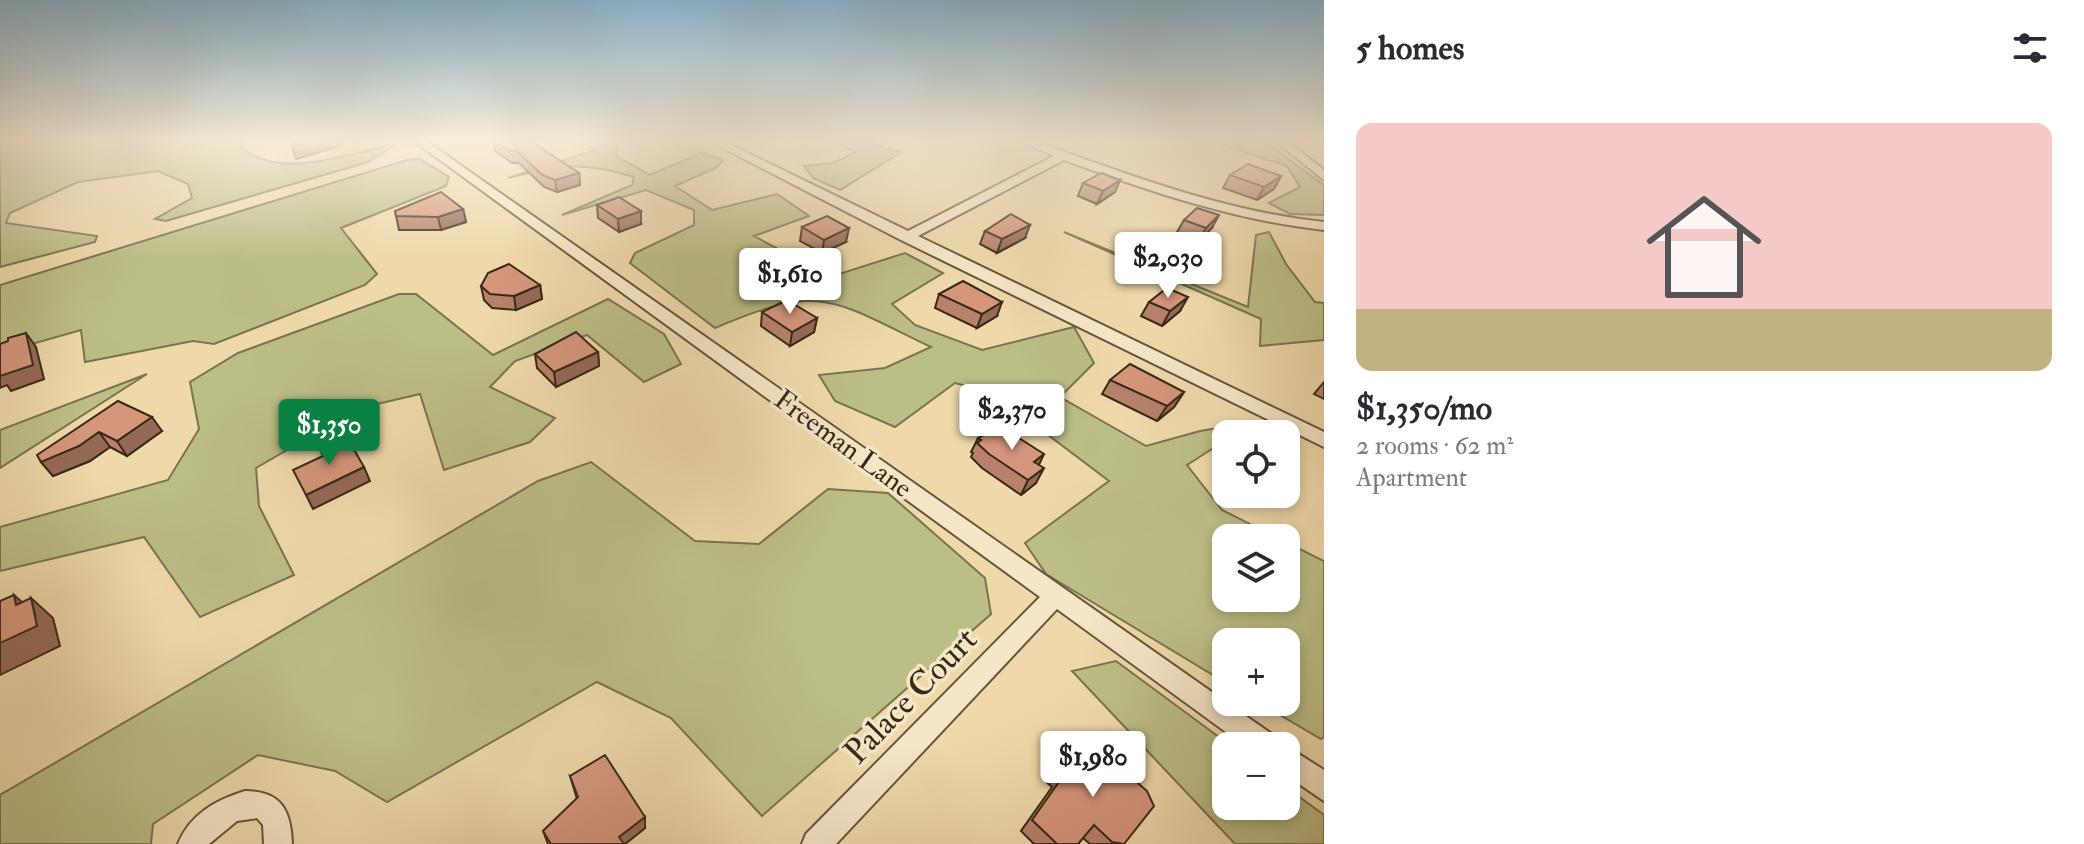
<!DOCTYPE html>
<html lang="en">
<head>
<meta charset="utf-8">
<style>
  :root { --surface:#fff; --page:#f7f7f7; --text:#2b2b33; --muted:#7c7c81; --line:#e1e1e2; --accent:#0b8043 }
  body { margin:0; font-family:"IM FELL Double Pica",serif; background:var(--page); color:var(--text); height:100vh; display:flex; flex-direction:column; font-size:30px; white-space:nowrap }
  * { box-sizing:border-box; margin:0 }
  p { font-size:26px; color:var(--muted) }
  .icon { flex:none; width:44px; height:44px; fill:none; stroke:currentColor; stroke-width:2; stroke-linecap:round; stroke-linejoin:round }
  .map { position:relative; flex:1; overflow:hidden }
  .panel { display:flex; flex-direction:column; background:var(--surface); width:760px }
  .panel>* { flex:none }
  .buttons { position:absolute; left:1212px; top:420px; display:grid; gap:16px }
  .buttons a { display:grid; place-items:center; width:88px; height:88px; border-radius:16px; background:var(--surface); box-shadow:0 4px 12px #0003; font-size:40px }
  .price { position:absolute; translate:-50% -68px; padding:0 18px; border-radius:8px; background:#fff; color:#222; font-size:26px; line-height:52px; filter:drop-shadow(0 2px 4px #0008) }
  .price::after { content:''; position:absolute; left:50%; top:48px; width:24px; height:18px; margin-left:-12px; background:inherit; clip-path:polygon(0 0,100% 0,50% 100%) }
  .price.on { background:var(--accent); color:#fff }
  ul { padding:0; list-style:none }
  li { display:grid; align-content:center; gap:16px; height:424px; padding:0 32px }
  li+li { border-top:2px solid var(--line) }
  li span { display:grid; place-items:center; height:248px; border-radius:16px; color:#555 }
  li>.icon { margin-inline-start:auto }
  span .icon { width:144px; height:144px; fill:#fffc; stroke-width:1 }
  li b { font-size:34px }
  h2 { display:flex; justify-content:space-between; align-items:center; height:96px; padding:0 32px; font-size:34px }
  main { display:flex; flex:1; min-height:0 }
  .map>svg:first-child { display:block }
  .green { fill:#bcbe87; stroke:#7a7450; stroke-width:2 }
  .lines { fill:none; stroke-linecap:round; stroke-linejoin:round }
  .street-casing { stroke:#66563d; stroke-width:4 }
  .street { fill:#f5e6c8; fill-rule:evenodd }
  .wall { fill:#b7816b; stroke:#392a18; stroke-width:2 }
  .shaded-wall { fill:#956957; stroke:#392a18; stroke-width:2 }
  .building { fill:#d5967c; stroke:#392a18; stroke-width:2 }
  .labels { text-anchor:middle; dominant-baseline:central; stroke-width:7; stroke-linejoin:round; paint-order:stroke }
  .street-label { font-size:28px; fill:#392a18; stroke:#f5e6c8 }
  .near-street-label { font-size:34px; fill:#392a18; stroke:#f5e6c8 }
</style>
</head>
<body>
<main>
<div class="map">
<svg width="1324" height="844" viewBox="0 0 1324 844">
  <rect width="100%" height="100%" fill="#efd9ab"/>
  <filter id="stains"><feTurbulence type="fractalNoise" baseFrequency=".0025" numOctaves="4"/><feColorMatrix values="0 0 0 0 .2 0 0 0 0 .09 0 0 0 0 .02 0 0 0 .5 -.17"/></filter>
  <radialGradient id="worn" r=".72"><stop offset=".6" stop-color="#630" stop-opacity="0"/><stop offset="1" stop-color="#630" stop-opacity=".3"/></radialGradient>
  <g class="green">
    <path d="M0,141H244L240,147C283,182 347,152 395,145L368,162L166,221L155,219L192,198L188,184L158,171L78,182L10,213L6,223L97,236L95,242L0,267Z"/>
    <path d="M581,141H618L616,156L650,175L701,153L723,160L716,168L675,186L712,210L777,194L809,216L754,236L830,277L905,253L943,273L892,304L915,325L982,350L1074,327L1094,363L1060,397L1146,446L1200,431L1253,422L1235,434H1226V440L1187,465L1222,510L1278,538H1226V598H1286V542L1324,561V737L1321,739L1258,702H1286V642H1226V683L1046,574L1025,543L1109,481L991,392L955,383L895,427L835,401L819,375L885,368L931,347C831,299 822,282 715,328L630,263L635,253L694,225V210L646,190L562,215L632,185L634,177C582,161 560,165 508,178L595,150Z"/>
    <polygon points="833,141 860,141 901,152 840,190 813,178 804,166 833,163 856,152"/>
    <polygon points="1210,141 1263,141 1324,185 1324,215 1290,214 1269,203 1300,187 1287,166"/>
    <polygon points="420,159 449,177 446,186 341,228 377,274 365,285 214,344 193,341 85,362 81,330 0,353 0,285 407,160"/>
    <polygon points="1064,232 1248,307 1256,235 1269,232 1286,264 1315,302 1324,303 1324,340 1260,346 1261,319"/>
    <polygon points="399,294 416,294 493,355 608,299 664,334 681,364 644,382 587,335 515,361 490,387 555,418 530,442 444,470 420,394 360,408 256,468 259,506 294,575 200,617 144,537 0,571 0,527 168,480 199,429 190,382 238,353"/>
    <polygon points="147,374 0,468 0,430"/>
    <polygon points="591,462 695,541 759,544 828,489 888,493 985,578 991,614 762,816 671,718 597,682 387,802 335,771 258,755 153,824 151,844 0,844 0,795 538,481"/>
    <polygon points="1116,661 1231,746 1226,746 1226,806 1286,806 1286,787 1324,815 1324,844 1235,844 1072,671"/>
  </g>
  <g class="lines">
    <g class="street-casing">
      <g id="street">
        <polygon points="414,141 426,141 1276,737 1280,746 1245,746 1057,609 836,844 802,844 806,834 1040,597"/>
        <path d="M709,141H723L908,231L1054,156L1019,141H1034C1129,175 1222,211 1324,222V230C1233,220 1149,191 1064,160L918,236L1324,432V447L901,240Z"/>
        <polygon points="1275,141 1287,141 1324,170 1324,180"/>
        <polygon points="1285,746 1286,746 1324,770 1324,801 1286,775"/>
        <path d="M245,791C282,791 291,811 292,844H264L263,825L257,818L237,821L209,844H178C190,814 216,800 245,791Z"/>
      </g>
    </g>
    <use href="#street" class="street"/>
  </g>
  <g class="wall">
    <polygon points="494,141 530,141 579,173 580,185 557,192 544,187 519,163 512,163 495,151"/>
    <polygon points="1230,175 1281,176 1274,189 1257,200 1223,188"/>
    <polygon points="1120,180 1115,192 1097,204 1078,196 1083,183"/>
    <polygon points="597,205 641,224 619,232 598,218"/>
    <polygon points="463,209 466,222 441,230 399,230 395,211"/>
    <polygon points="1184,220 1212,228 1198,241 1176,234"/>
    <polygon points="802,227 846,242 822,253 800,241"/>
    <polygon points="985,231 1025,238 997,253 980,244"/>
    <polygon points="540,285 542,299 516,310 492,308 484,300 481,286"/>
    <polygon points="939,294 997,316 977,328 935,308"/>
    <polygon points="1149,302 1180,311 1162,326 1141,316"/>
    <polygon points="762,312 817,318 814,332 790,346 761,326"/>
    <polygon points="598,352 599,366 556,387 537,368 535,354"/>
    <polygon points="1110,380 1184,392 1174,407 1157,421 1102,394"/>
    <polygon points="1324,382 1324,399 1314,394"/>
    <polygon points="118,401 162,431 127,456 110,447 90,461 53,476 41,462"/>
    <polygon points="978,438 1039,465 1036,483 1021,495 982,468 971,457 973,453 971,452"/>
    <polygon points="1083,735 1124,844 1090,844 1083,838 1078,844 1034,844 1021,831 1052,787 1043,779"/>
    <polygon points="570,776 645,828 625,844 548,844 543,831 577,799"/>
  </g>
  <g class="shaded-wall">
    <polygon points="312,141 342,141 343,145 296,159 292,147"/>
    <polygon points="579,173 580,185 557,192 555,180"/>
    <polygon points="1281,176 1274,189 1257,200 1264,187"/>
    <polygon points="1120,180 1115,192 1097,204 1103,191"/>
    <polygon points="463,209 466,222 441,230 438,217"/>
    <polygon points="641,211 641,224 619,232 618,219"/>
    <polygon points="1219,215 1212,228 1198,241 1206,228"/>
    <polygon points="1030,225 1025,238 997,253 1002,239"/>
    <polygon points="849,228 846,242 822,253 824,240"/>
    <polygon points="540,285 542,299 516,310 514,296"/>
    <polygon points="1188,297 1180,311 1162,326 1170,311"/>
    <polygon points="1002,302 997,316 977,328 982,314"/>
    <polygon points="817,318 814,332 790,346 792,332"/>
    <polygon points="26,333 36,347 44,379 11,391 7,385 0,388 0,373"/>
    <polygon points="598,352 599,366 556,387 554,372"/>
    <polygon points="1184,392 1174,407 1157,421 1167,406"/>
    <polygon points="152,417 162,431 127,456 117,441"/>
    <polygon points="99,432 110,447 90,461 53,476 41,462"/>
    <polygon points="1044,454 1037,469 1034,462"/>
    <polygon points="364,467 370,481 313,509 306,495"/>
    <polygon points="1044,468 1036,483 1021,495 1028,480"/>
    <polygon points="14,595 35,614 31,598 53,618 60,646 0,675 0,643 16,605"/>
    <polygon points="645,817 645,828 625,844 620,844 619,837"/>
  </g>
  <g class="building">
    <polygon points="298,141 312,141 292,147"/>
    <polygon points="496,141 530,141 579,173 555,180 542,175 517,151 510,151"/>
    <polygon points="1248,164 1281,176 1264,187 1230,175"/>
    <polygon points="1101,173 1120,180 1103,191 1083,183"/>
    <polygon points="441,192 463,209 438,217 396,216 395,211"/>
    <polygon points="619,197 641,211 618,219 597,205"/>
    <polygon points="1197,208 1219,215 1206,228 1184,220"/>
    <polygon points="1011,214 1030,225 1002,239 985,231"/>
    <polygon points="827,216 849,228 824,240 802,227"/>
    <polygon points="509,264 540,285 514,296 490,294 481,286 488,273"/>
    <polygon points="963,281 1002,302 982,314 939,294"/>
    <polygon points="1167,288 1188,297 1170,311 1149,302"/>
    <polygon points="787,300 817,318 792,332 762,312"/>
    <polygon points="576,332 598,352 554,372 535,354"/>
    <polygon points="26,333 33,365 0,376 0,344 8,341 8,338"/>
    <polygon points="1130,364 1184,392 1167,406 1110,380"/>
    <polygon points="118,401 152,417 117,441 99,432 79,446 41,462 37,455"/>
    <polygon points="1000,426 1044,454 1034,462 1044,468 1028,480 989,454 977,443 981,440 978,438"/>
    <polygon points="348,439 364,467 306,495 293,470 323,456 321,452"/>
    <polygon points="14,595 16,605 31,598 37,626 0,643 0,601"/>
    <polygon points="1083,735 1147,791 1154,806 1124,844 1112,842 1094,825 1078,844 1057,844 1032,820 1063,776 1054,767"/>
    <polygon points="605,755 645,817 619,837 624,844 551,844 543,831 578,797 570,776"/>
  </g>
  <linearGradient id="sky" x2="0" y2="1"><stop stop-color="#89b6d0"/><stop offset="0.54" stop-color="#f8eed9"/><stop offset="1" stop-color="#f8eed9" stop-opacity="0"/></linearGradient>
  <rect width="1324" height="259" fill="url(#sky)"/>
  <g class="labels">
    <g class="street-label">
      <text transform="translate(843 444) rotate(36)">Freeman Lane</text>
    </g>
    <g class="near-street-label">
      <text transform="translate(911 696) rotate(-46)">Palace Court</text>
    </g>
  </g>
  <rect width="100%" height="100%" filter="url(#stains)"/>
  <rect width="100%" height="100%" fill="url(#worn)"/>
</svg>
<div class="buttons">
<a><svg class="icon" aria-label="locate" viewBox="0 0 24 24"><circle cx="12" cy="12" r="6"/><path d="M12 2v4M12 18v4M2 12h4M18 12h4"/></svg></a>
<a><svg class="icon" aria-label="layers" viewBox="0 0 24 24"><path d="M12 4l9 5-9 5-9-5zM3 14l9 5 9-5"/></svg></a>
<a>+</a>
<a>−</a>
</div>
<b class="price" style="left:1168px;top:300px">$2,030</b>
<b class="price" style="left:790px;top:316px">$1,610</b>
<b class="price" style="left:1012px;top:452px">$2,370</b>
<b class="price on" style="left:329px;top:467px">$1,350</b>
<b class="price" style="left:1093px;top:799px">$1,980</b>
</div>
<section class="panel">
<h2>5 homes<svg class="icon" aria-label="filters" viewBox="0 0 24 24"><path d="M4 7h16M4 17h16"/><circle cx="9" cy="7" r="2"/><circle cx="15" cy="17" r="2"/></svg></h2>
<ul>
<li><span style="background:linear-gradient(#f6c9c9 75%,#c2b280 0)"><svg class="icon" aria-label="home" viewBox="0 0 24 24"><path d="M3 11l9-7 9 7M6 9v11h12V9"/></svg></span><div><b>$1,350/mo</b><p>2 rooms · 62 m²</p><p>Apartment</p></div></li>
</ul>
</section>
</main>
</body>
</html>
